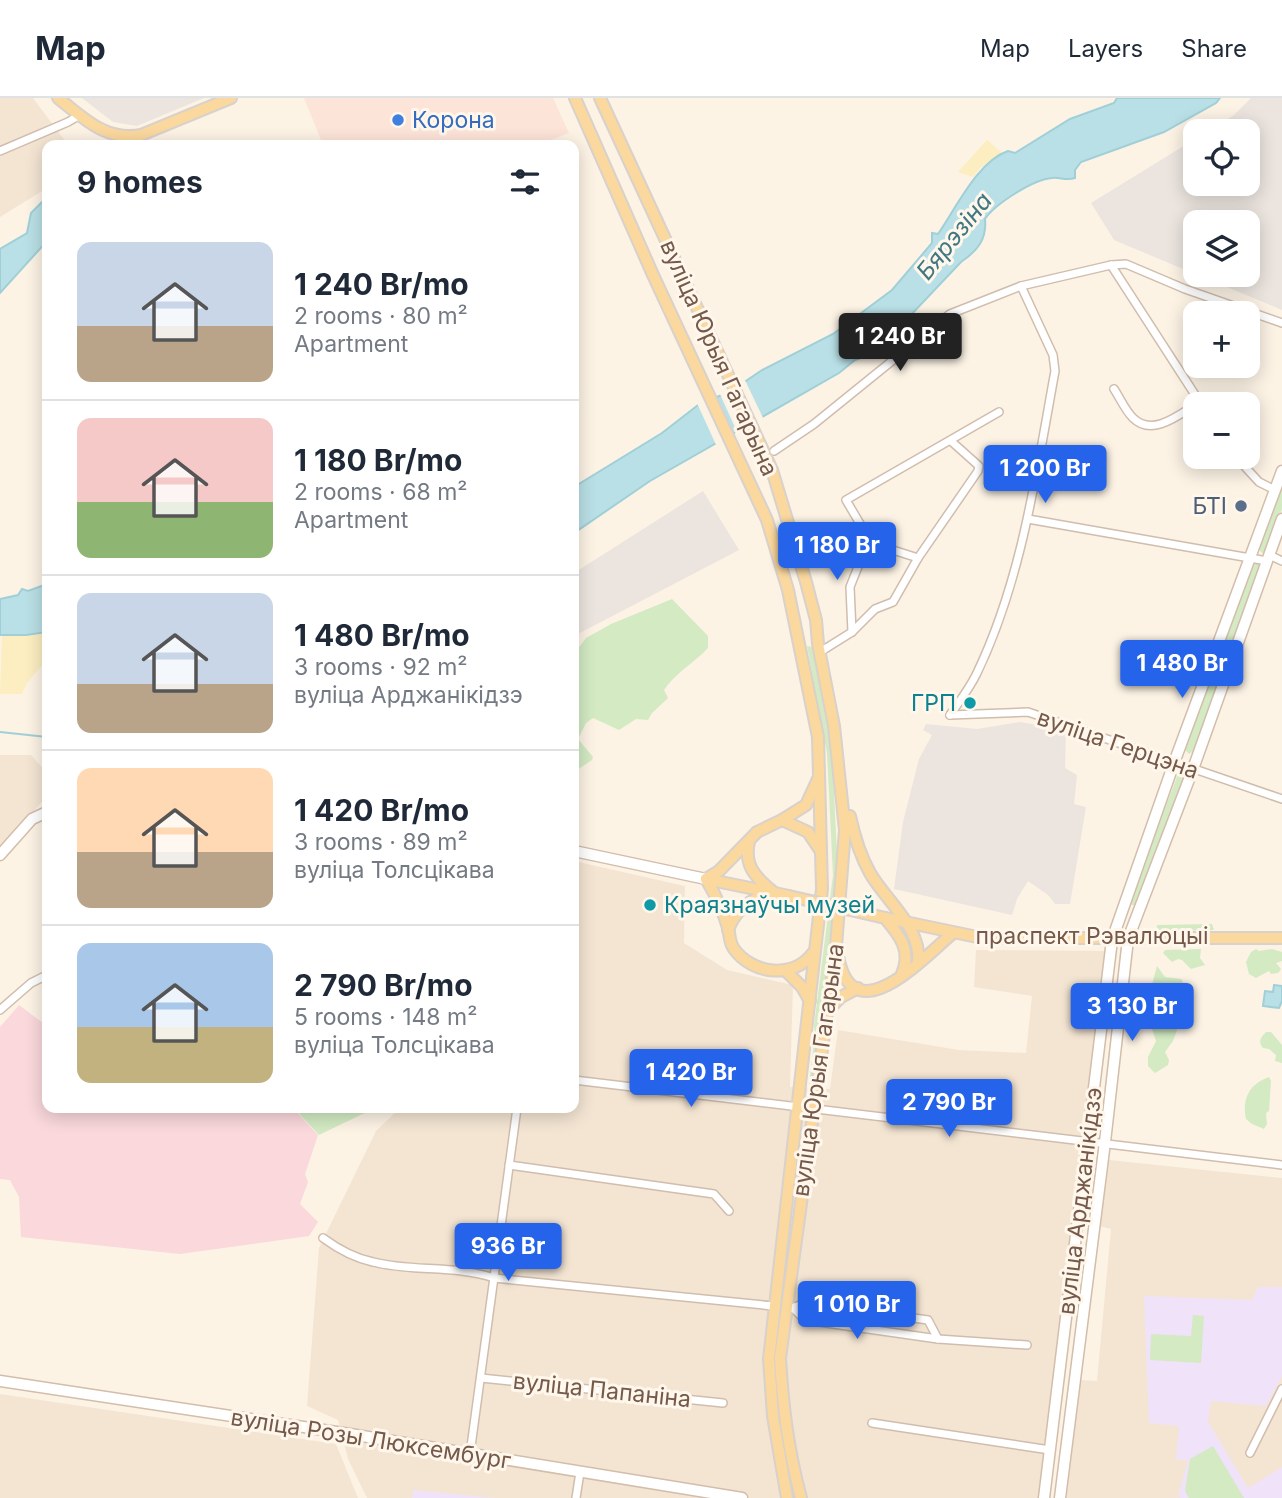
<!DOCTYPE html>
<html lang="en">
<head>
<meta charset="utf-8">
<style>
  :root { --surface:#fff; --page:#f2f2f3; --text:#1f2937; --muted:#747a83; --line:#e0e1e3; --accent:#2563eb }
  body { margin:0; font-family:Inter,sans-serif; background:var(--page); color:var(--text); height:100vh; display:flex; flex-direction:column; font-size:26px; white-space:nowrap }
  * { box-sizing:border-box; margin:0 }
  p { font-size:23px; color:var(--muted) }
  .icon { flex:none; width:38px; height:38px; fill:none; stroke:currentColor; stroke-width:2; stroke-linecap:round; stroke-linejoin:round }
  .map { position:relative; flex:1; overflow:hidden }
  .panel { position:absolute; left:42px; top:42px; width:537px; height:973px; display:flex; flex-direction:column; background:var(--surface); border-radius:14px; box-shadow:0 4px 18px #0003 }
  .panel>* { flex:none }
  .controls { position:absolute; left:1183px; top:21px; display:grid; gap:14px }
  .controls a { display:grid; place-items:center; width:77px; height:77px; border-radius:14px; background:var(--surface); box-shadow:0 4px 18px #0003; font-size:35px }
  .price { position:absolute; translate:-50% -60px; padding:0 16px; border-radius:7px; background:var(--accent); color:#fff; font-size:23px; line-height:46px; filter:drop-shadow(0 2px 4px #0008) }
  .price::after { content:''; position:absolute; left:50%; top:42px; width:21px; height:16px; margin-left:-10px; background:inherit; clip-path:polygon(0 0,100% 0,50% 100%) }
  .price.selected { background:#222; color:#fff }
  ul { padding:0; list-style:none }
  li { display:flex; align-items:center; gap:21px; height:175px; padding:0 35px }
  li+li { border-top:2px solid var(--line) }
  li span { display:grid; place-items:center; flex:none; width:196px; height:140px; border-radius:14px; color:#555 }
  li>.icon { margin-inline-start:auto }
  span .icon { width:84px; height:84px; fill:#fffc; stroke-width:1 }
  li b { font-size:30px }
  h2 { display:flex; justify-content:space-between; align-items:center; height:84px; padding:0 35px; font-size:30px }
  header { display:flex; align-items:center; gap:42px; box-sizing:border-box; height:98px; padding:0 35px; background:var(--surface); border-bottom:2px solid var(--line) }
  header strong { font-size:33px }
  nav { display:flex; gap:38px; margin-inline-start:auto; font-size:24px }
  .map>svg:first-child { display:block }
  .residential { fill:#f4e5d3 }
  .commercial { fill:#fde4d9 }
  .industrial { fill:#ece5df }
  .education { fill:#f0e2f9 }
  .medical { fill:#fad8dc }
  .green { fill:#d3eac3 }
  .sand { fill:#fceec0 }
  .water { fill:#b9e0e6; stroke:#a0cfd8; stroke-width:2 }
  .pier { fill:#fcf3e5 }
  .lines { fill:none; stroke-linecap:round; stroke-linejoin:round }
  .stream { stroke:#a0cfd8; stroke-width:2 }
  .street-casing { stroke:#d0bdae; stroke-width:10 }
  .secondary-casing { stroke:#d3bdab; stroke-width:13 }
  .primary-casing { stroke:#d8d1cc; stroke-width:14 }
  .street { stroke:#fff; stroke-width:7 }
  .secondary { stroke:#fff; stroke-width:10 }
  .primary { stroke:#fbd89e; stroke-width:10 }
  .primary-bridge-casing { stroke:#d8d1cc; stroke-width:14; stroke-linecap:butt }
  .primary-bridge { stroke:#fbd89e; stroke-width:10 }
  .shop-dot { fill:#3f7fe0; stroke:#fff7eb; stroke-width:2.5 }
  .service-dot { fill:#5c6f8a; stroke:#fff7eb; stroke-width:2.5 }
  .culture-dot { fill:#0f9aa8; stroke:#fff7eb; stroke-width:2.5 }
  .labels { text-anchor:middle; dominant-baseline:central; stroke-width:6; stroke-linejoin:round; paint-order:stroke }
  .shop-label { font-size:23px; fill:#366cbe; stroke:#fff7eb; text-anchor:start }
  .street-label { font-size:23px; fill:#75594a; stroke:#fff7eb }
  .service-label { font-size:23px; fill:#4e5e75; stroke:#fff7eb; text-anchor:end }
  .culture-label { font-size:23px; fill:#0d838f; stroke:#fff7eb; text-anchor:end }
  .water-label { font-size:24px; font-style:italic; fill:#417782; stroke:#fff7eb }
</style>
</head>
<body>
<header>
<strong>Map</strong>
<nav><a>Map</a><a>Layers</a><a>Share</a></nav>
</header>
<div class="map">
<svg width="1282" height="1400" viewBox="0 0 1282 1400">
  <rect width="100%" height="100%" fill="#fcf3e5"/>
  <g class="residential">
    <polygon points="0,0 33,0 68,47 47,47 47,90 0,119"/>
    <polygon points="0,657 31,657 47,675 47,698 0,751"/>
    <polygon points="574,763 685,788 684,845 727,872 793,887 790,989 830,991 838,932 959,952 1026,955 1032,898 974,889 976,852 1105,853 1039,1400 367,1400 348,1361 338,1322 307,1308 319,1150 376,1033 400,1010 574,1010"/>
    <polygon points="1109,1062 1282,1080 1282,1400 1066,1400 1081,1282 1097,1283 1111,1131 1099,1128"/>
    <polygon points="0,1296 336,1346 358,1400 0,1400"/>
  </g>
  <polygon class="commercial" points="304,0 553,0 569,35 538,47 323,47"/>
  <g class="industrial">
    <polygon points="82,0 204,0 137,28 113,24"/>
    <polygon points="1251,0 1282,0 1282,212 1198,177 1248,177 1248,124 1195,124 1195,176 1114,142 1091,105 1195,41 1195,86 1248,86 1248,33 1208,33 1234,17"/>
    <polygon points="703,393 739,452 576,537 574,475"/>
    <polygon points="1020,624 1066,632 1065,670 1077,677 1074,706 1086,709 1070,806 1055,806 1048,797 1028,783 1017,801 1012,817 894,791 903,724 919,661 932,637 923,632 926,626 977,631"/>
  </g>
  <g class="education">
    <polygon points="1258,1189 1282,1189 1282,1278 1266,1308 1211,1303 1208,1324 1248,1390 1282,1369 1282,1400 1180,1400 1178,1397 1188,1363 1176,1361 1179,1328 1149,1325 1144,1198 1252,1202"/>
    <polygon points="413,1392 496,1400 412,1400"/>
  </g>
  <polygon class="medical" points="19,907 47,928 47,1010 293,1010 318,1037 305,1076 308,1084 300,1106 318,1124 309,1138 180,1156 21,1139 19,1099 10,1082 0,1081 0,929"/>
  <g class="green">
    <polygon points="1282,383 1282,411 1267,453 1262,455 1258,450"/>
    <polygon points="1255,464 1262,468 1194,653 1189,656 1184,651"/>
    <path d="M672,501L708,538V550C694,565 675,575 664,592L668,600L652,615L648,622L636,621L619,632L593,620L586,625L578,641L593,659L592,662L574,674V556L586,540L611,526Z"/>
    <polygon points="807,548 812,549 832,654 838,777 811,986 809,986 815,936 814,928 833,777 827,655"/>
    <polygon points="1178,676 1185,678 1136,808 1129,806"/>
    <polygon points="1212,826 1214,832 1157,833 1157,827"/>
    <polygon points="1201,851 1200,860 1205,867 1191,871 1182,862 1178,861 1172,864 1163,855 1165,852"/>
    <polygon points="1256,851 1259,853 1272,851 1282,854 1282,863 1276,865 1281,871 1278,875 1271,876 1269,873 1256,880 1249,876 1246,864 1251,854"/>
    <polygon points="1157,868 1165,879 1181,881 1183,884 1181,890 1176,890 1173,894 1179,907 1177,912 1171,917 1177,932 1173,943 1165,954 1169,962 1168,967 1155,975 1148,968 1148,959 1156,943 1150,925 1150,894"/>
    <path d="M1266,934H1271L1282,947V965L1275,963L1276,957L1269,951L1263,950C1258,944 1260,940 1266,934Z"/>
    <path d="M1269,979L1271,983L1269,1013L1266,1015L1267,1026L1264,1031L1252,1026L1246,1021C1242,1001 1249,986 1269,979Z"/>
    <polygon points="294,1010 375,1010 319,1037"/>
    <polygon points="1193,1217 1204,1218 1201,1265 1150,1262 1151,1236 1191,1238"/>
    <polygon points="1213,1348 1244,1400 1189,1400 1185,1393 1190,1361"/>
  </g>
  <g class="sand">
    <polygon points="987,42 1002,55 980,70 973,79 958,74"/>
    <polygon points="47,534 47,561 27,585 22,596 0,596 2,537 26,537"/>
  </g>
  <g class="water">
    <path d="M1117,0H1220L1216,5L1164,34L1081,64L1075,72V80C1066,83 1060,79 1052,80C1034,81 995,106 985,121C987,142 977,153 961,164L875,255L855,262L839,275L650,383L574,435V389L662,335L698,307L731,293L762,272L833,236L892,192L932,145V135L938,136C956,110 978,63 1008,53L1015,55L1070,21L1114,5Z"/>
    <polygon points="47,99 47,143 0,195 0,151 27,135 31,115"/>
    <polygon points="47,486 47,534 26,537 0,537 0,501 18,497 22,491 28,493"/>
    <polygon points="1274,887 1282,888 1282,903 1279,910 1263,908 1265,893 1273,894"/>
  </g>
  <g class="pier">
    <polygon points="744,280 764,322 738,336 719,294"/>
    <polygon points="713,296 733,339 717,349 696,303"/>
  </g>
  <g class="lines">
    <polyline class="stream" points="0,634 47,639"/>
    <g class="street-casing">
      <g id="street">
        <polyline points="0,53 68,24 80,17"/>
        <polyline points="1111,167 1201,306"/>
        <path d="M1114,291C1120,300 1125,312 1133,320C1152,339 1179,317 1195,307"/>
        <polyline points="774,353 814,326 950,216 1021,188 1111,167 1126,166 1185,191 1282,225"/>
        <polyline points="1236,359 1259,384 1275,392"/>
        <polyline points="1028,421 1267,463"/>
        <polyline points="1269,457 1282,463"/>
        <polyline points="918,460 874,446 869,441 846,402 999,314"/>
        <polyline points="852,534 850,489 869,441"/>
        <polyline points="820,554 852,534 875,511 893,504 918,460 978,373 979,368 951,343"/>
        <path d="M950,617C959,604 969,591 976,577C1022,482 1036,376 1055,273L1053,257L1021,188"/>
        <polyline points="950,617 1028,614 1282,701"/>
        <polyline points="0,912 31,885 47,877"/>
        <polyline points="574,982 1282,1067"/>
        <polyline points="509,1067 714,1096 729,1113"/>
        <path d="M323,1140C338,1151 354,1160 373,1164C412,1174 455,1167 494,1180L773,1208"/>
        <polyline points="791,1210 806,1205 928,1222 938,1241"/>
        <polyline points="793,1210 805,1222 938,1241 1027,1247"/>
        <polyline points="481,1280 723,1305"/>
        <polyline points="872,1325 1050,1352"/>
        <polyline points="1250,1355 1282,1291"/>
        <polyline points="470,1356 517,1010"/>
        <polyline points="576,1400 580,1374"/>
      </g>
    </g>
    <g class="secondary-casing">
      <g id="secondary">
        <polyline points="574,753 706,781"/>
        <polyline points="0,757 32,721 47,714"/>
        <polyline points="0,1283 350,1336 742,1400"/>
        <polyline points="1044,1400 1112,842 1174,665 1282,373"/>
        <polyline points="1060,1400 1105,1044 1128,841 1193,671 1282,421"/>
      </g>
    </g>
    <g class="primary-casing">
      <g id="primary">
        <path d="M58,0C85,21 105,43 141,37L231,0"/>
        <polyline points="575,0 653,177 767,422 788,492 818,639 822,791 769,1261 773,1318 787,1400"/>
        <path d="M600,0L772,372L806,484L816,522L818,546L834,628L845,732L836,848L780,1260C783,1310 788,1351 801,1400"/>
        <path d="M850,718C854,737 860,757 870,775C886,803 922,830 918,864"/>
        <polyline points="782,722 808,734 820,752"/>
        <path d="M749,743C744,767 754,778 772,793"/>
        <path d="M706,781C715,796 723,812 728,830C730,837 729,844 734,851C753,877 794,881 813,855"/>
        <polyline points="706,781 719,773 757,734 782,722 806,707 818,681"/>
        <polyline points="706,781 789,798"/>
        <polyline points="881,819 982,840 1282,840"/>
        <path d="M885,820C900,838 912,852 902,876"/>
        <path d="M728,832C735,812 752,800 771,795"/>
        <path d="M838,858C853,938 924,859 953,835"/>
        <polyline points="786,873 802,889 810,903"/>
        <polyline points="828,912 841,899 858,890"/>
      </g>
    </g>
    <use href="#street" class="street"/>
    <use href="#secondary" class="secondary"/>
    <use href="#primary" class="primary"/>
    <g class="primary-bridge-casing">
      <polyline id="primary-bridge" points="789,798 881,819"/>
    </g>
    <use href="#primary-bridge" class="primary-bridge"/>
  </g>
  <circle class="shop-dot" cx="398" cy="22" r="7"/>
  <circle class="service-dot" cx="1241" cy="408" r="7"/>
  <g class="culture-dot">
    <circle cx="970" cy="605" r="7"/>
    <circle cx="650" cy="807" r="7"/>
  </g>
  <g class="labels">
    <g class="shop-label">
      <text x="412" y="22">Корона</text>
    </g>
    <g class="street-label">
      <text transform="translate(719 260) rotate(66)">вуліца Юрыя Гагарына</text>
      <text transform="translate(1118 646) rotate(19)">вуліца Герцэна</text>
      <text x="1092" y="838">праспект Рэвалюцыі</text>
      <text transform="translate(818 972) rotate(-82)">вуліца Юрыя Гагарына</text>
      <text transform="translate(1080 1103) rotate(-83)">вуліца Арджанікідзэ</text>
      <text transform="translate(602 1292) rotate(6)">вуліца Папаніна</text>
      <text transform="translate(371 1341) rotate(9)">вуліца Розы Люксембург</text>
    </g>
    <g class="service-label">
      <text x="1227" y="408">БТІ</text>
    </g>
    <g class="culture-label">
      <text x="956" y="605">ГРП</text>
      <text x="664" y="807" text-anchor="start">Краязнаўчы музей</text>
    </g>
    <g class="water-label">
      <text transform="translate(954 138) rotate(-51)">Бярэзіна</text>
    </g>
  </g>
</svg>
<div class="controls">
<a><svg class="icon" aria-label="locate" viewBox="0 0 24 24"><circle cx="12" cy="12" r="6"/><path d="M12 2v4M12 18v4M2 12h4M18 12h4"/></svg></a>
<a><svg class="icon" aria-label="layers" viewBox="0 0 24 24"><path d="M12 4l9 5-9 5-9-5zM3 14l9 5 9-5"/></svg></a>
<a>+</a>
<a>−</a>
</div>
<b class="price selected" style="left:900px;top:275px">1 240 Br</b>
<b class="price" style="left:1045px;top:407px">1 200 Br</b>
<b class="price" style="left:837px;top:484px">1 180 Br</b>
<b class="price" style="left:1182px;top:602px">1 480 Br</b>
<b class="price" style="left:1132px;top:945px">3 130 Br</b>
<b class="price" style="left:691px;top:1011px">1 420 Br</b>
<b class="price" style="left:949px;top:1041px">2 790 Br</b>
<b class="price" style="left:508px;top:1185px">936 Br</b>
<b class="price" style="left:857px;top:1243px">1 010 Br</b>
<section class="panel">
<h2>9 homes<svg class="icon" aria-label="filters" viewBox="0 0 24 24"><path d="M4 7h16M4 17h16"/><circle cx="9" cy="7" r="2"/><circle cx="15" cy="17" r="2"/></svg></h2>
<ul>
<li><span style="background:linear-gradient(#c9d6e8 60%,#b9a48a 0)"><svg class="icon" aria-label="home" viewBox="0 0 24 24"><path d="M3 11l9-7 9 7M6 9v11h12V9"/></svg></span><div><b>1 240 Br/mo</b><p>2 rooms · 80 m²</p><p>Apartment</p></div></li>
<li><span style="background:linear-gradient(#f6c9c9 60%,#8fb573 0)"><svg class="icon" aria-label="home" viewBox="0 0 24 24"><path d="M3 11l9-7 9 7M6 9v11h12V9"/></svg></span><div><b>1 180 Br/mo</b><p>2 rooms · 68 m²</p><p>Apartment</p></div></li>
<li><span style="background:linear-gradient(#c9d6e8 65%,#b9a48a 0)"><svg class="icon" aria-label="home" viewBox="0 0 24 24"><path d="M3 11l9-7 9 7M6 9v11h12V9"/></svg></span><div><b>1 480 Br/mo</b><p>3 rooms · 92 m²</p><p>вуліца Арджанікідзэ</p></div></li>
<li><span style="background:linear-gradient(#ffd9b3 60%,#b9a48a 0)"><svg class="icon" aria-label="home" viewBox="0 0 24 24"><path d="M3 11l9-7 9 7M6 9v11h12V9"/></svg></span><div><b>1 420 Br/mo</b><p>3 rooms · 89 m²</p><p>вуліца Толсцікава</p></div></li>
<li><span style="background:linear-gradient(#a9c7e8 60%,#c2b280 0)"><svg class="icon" aria-label="home" viewBox="0 0 24 24"><path d="M3 11l9-7 9 7M6 9v11h12V9"/></svg></span><div><b>2 790 Br/mo</b><p>5 rooms · 148 m²</p><p>вуліца Толсцікава</p></div></li>
</ul>
</section>
</div>
</body>
</html>
